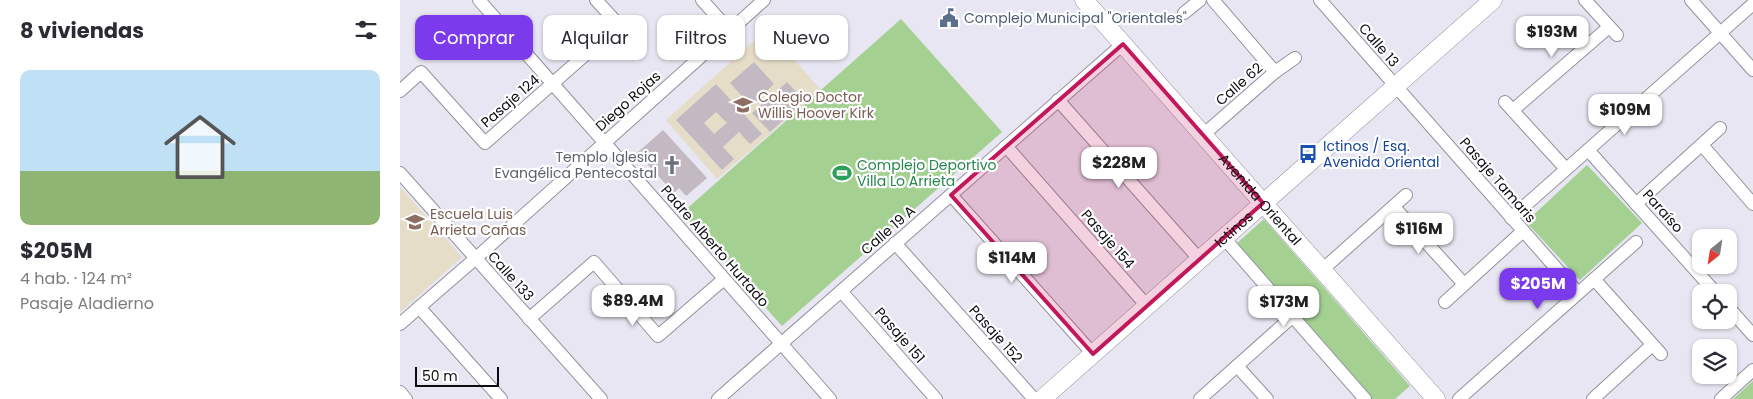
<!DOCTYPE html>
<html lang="es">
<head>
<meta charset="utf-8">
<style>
  :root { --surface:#fff; --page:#f7f7f7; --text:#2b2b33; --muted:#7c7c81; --line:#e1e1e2; --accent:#7c3aed }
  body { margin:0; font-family:Poppins,sans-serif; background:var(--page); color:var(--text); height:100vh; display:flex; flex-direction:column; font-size:19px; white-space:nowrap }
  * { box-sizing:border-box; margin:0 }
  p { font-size:16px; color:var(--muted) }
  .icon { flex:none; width:28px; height:28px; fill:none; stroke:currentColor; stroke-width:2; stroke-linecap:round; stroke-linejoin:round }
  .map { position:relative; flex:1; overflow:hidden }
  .drawer { display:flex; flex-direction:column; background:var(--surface); width:400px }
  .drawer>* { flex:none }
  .top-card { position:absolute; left:15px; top:15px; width:475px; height:45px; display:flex; gap:10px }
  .needle { width:32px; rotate:210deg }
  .buttons { position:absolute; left:1292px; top:229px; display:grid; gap:10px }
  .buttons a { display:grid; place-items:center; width:45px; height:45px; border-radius:10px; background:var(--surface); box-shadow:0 1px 4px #0004; font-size:25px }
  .scale { position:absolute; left:15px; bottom:12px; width:84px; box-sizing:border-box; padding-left:5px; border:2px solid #0d0d11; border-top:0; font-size:14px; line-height:18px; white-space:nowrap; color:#0d0d11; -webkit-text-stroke:4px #fff; paint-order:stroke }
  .price { position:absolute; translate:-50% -42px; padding:0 11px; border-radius:10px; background:#fff; color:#222; font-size:16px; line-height:32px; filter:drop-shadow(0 1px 2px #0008) }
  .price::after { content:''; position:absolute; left:50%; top:30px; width:15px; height:11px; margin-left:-8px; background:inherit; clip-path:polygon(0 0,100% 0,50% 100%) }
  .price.selected { background:var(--accent); color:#fff }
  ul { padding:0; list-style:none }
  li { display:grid; align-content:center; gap:10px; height:265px; padding:0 20px }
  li+li { border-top:1px solid var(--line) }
  li span { display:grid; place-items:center; height:155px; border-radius:10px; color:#555 }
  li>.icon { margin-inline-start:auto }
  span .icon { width:90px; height:90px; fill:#fffc; stroke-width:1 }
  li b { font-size:21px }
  h2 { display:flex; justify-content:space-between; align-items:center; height:60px; padding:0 20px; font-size:21px }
  .pill { padding:0 18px; border-radius:10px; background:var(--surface); box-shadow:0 1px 4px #0004; font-size:18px; line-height:45px }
  .pill.selected { background:var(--accent); color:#fff }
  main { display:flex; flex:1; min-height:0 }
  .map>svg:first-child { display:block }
  .education { fill:#e5ddc8 }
  .green { fill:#a4d092 }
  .building { fill:#c3b9c2; fill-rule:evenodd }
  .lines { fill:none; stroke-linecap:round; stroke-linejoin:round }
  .street-casing { stroke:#92929d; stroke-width:14 }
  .secondary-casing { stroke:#92929d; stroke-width:19 }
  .street { stroke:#fff; stroke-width:12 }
  .secondary { stroke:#fff; stroke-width:18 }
  .marked { fill:#c2185b; fill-opacity:0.2; stroke:#c2185b; stroke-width:4; stroke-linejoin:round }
  .labels { text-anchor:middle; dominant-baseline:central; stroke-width:4.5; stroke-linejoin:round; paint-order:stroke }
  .service-label { font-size:14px; fill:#4e5e75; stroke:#fff; text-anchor:start }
  .street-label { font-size:14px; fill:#0d0d11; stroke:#fff }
  .education-label { font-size:14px; fill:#785e54; stroke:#fff; text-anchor:start }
  .transit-label { font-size:14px; fill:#164399; stroke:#fff; text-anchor:start }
  .worship-label { font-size:14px; fill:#5b616d; stroke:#fff; text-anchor:end }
  .leisure-label { font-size:14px; fill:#27864d; stroke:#fff; text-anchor:start }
</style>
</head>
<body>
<main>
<section class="drawer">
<h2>8 viviendas<svg class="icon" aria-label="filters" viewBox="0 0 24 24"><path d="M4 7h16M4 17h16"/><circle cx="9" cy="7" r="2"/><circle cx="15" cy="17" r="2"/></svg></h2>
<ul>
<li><span style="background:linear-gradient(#bfe0f5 65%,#8fb573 0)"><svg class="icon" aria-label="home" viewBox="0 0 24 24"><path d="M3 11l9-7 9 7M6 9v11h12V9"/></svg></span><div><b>$205M</b><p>4 hab. · 124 m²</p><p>Pasaje Aladierno</p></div></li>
</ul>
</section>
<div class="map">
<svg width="1353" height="399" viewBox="0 0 1353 399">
  <rect width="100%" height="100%" fill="#e7e6f2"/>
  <g class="education">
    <polygon points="365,31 369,31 421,90 317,179 266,120"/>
    <polygon points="0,187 62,257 0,312"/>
  </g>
  <g class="green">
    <polygon points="501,19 602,132 382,326 282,213"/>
    <polygon points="1187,165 1242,223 1180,280 1126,222"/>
    <polygon points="864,219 1010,386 995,399 970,399 835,245"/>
    <polygon points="1353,381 1353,399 1333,399"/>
  </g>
  <g class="building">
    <polygon points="354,62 374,84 351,106 330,83"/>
    <polygon points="387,82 405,101 370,132 352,113"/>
    <path d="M316,84L362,134L350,144L339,132L323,147L334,159L322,170L276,120ZM316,112L327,123L314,134L304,123Z"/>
    <polygon points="263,130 307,178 286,196 279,188 274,193 237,153"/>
  </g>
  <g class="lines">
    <g class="street-casing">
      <g id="street">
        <polyline points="79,0 430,399"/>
        <polyline points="302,0 329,30"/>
        <polyline points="813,0 875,72"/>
        <polyline points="920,0 1178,293"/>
        <polyline points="1185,0 1217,35"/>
        <polyline points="1291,0 1353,70"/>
        <polyline points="784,13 800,0"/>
        <polyline points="0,91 21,72 85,143 219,25 196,0"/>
        <polyline points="658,100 800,260"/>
        <polyline points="1105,102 1166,169"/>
        <polyline points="1113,110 1209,27"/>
        <polyline points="803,135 875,72 895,58"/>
        <polyline points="1302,145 1353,204"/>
        <polyline points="606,146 747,306"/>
        <polyline points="1188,150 1315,292"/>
        <polyline points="0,173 201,399"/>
        <polyline points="551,195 693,354"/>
        <polyline points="1236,204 1320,128"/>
        <polyline points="994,207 1064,284"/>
        <polyline points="1111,218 1353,4"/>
        <polyline points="824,238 965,399"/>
        <polyline points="495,243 634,399"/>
        <polyline points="922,270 1006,195"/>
        <polyline points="1194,279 1261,354"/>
        <polyline points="441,291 536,399"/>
        <polyline points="1045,302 1123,231"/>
        <polyline points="19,307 101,399"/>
        <polyline points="1329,308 1353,335"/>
        <polyline points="129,319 194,262 258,336 324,279"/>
        <polyline points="0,324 76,258 364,0"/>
        <polyline points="837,366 867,399"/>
        <polyline points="0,392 6,399"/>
        <polyline points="318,399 723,44"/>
        <polyline points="800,399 893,316"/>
        <polyline points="1059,399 1236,242"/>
        <polyline points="1193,399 1252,345"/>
        <polyline points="1321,399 1353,370"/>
      </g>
    </g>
    <g class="secondary-casing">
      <g id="secondary">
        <path id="s1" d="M684,0L1036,399"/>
        <path id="s2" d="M642,399L1093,0"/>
      </g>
    </g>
    <use href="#street" class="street"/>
    <use href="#secondary" class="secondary"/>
  </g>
  <path class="marked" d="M723,44L863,203L693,354L551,195Z"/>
  <defs>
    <g id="civic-bare" transform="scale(1.5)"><path d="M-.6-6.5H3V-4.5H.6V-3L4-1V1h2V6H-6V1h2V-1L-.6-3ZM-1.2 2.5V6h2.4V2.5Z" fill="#5c6f8a" stroke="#fff" stroke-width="2.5" paint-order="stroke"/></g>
    <g id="school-bare" transform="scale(1.5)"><path d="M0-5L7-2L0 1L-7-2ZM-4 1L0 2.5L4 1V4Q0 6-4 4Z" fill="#8d6e63" stroke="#fff" stroke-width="2.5" paint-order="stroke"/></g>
    <g id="bus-bare" transform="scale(1.5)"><path d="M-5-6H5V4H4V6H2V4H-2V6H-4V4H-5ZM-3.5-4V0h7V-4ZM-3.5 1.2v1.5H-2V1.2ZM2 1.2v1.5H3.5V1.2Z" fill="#1a4fb4" stroke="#fff" stroke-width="2.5" paint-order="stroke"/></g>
    <g id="church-bare" transform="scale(1.5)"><path d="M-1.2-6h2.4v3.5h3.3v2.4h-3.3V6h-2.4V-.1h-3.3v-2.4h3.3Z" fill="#6b7280" stroke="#fff" stroke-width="2.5" paint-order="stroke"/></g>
    <g id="stadium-bare" transform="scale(1.5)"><path d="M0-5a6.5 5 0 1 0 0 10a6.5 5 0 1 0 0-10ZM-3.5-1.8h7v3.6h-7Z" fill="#2e9e5b" stroke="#fff" stroke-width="2.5" paint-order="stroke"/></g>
  </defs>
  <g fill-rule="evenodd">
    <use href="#civic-bare" x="549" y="18"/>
    <use href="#school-bare" x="343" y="105"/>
    <use href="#bus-bare" x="908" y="154"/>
    <use href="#church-bare" x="272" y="165"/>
    <use href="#stadium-bare" x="442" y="173"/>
    <use href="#school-bare" x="15" y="222"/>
  </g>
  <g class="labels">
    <g class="service-label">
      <text x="564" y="18">Complejo Municipal "Orientales"</text>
    </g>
    <g class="street-label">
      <text transform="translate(979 45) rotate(49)">Calle 13</text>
      <text transform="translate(839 84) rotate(-41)">Calle 62</text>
      <text transform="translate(110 101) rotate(-41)">Pasaje 124</text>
      <text transform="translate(228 101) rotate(-42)">Diego Rojas</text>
      <text transform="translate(1098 180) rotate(49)">Pasaje Tamaris</text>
      <text stroke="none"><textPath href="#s1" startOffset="266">Avenida Oriental</textPath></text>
      <text transform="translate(1263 211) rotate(48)">Paraíso</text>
      <text stroke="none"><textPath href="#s2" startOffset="256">Ictinos</textPath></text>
      <text transform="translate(488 230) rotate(-41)">Calle 19 A</text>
      <text transform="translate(708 239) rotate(49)">Pasaje 154</text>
      <text transform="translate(315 246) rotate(49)">Padre Alberto Hurtado</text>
      <text transform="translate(111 276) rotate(48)">Calle 133</text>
      <text transform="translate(596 334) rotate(48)">Pasaje 152</text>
      <text transform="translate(500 335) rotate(49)">Pasaje 151</text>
    </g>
    <g class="education-label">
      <text x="358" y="97">Colegio Doctor<tspan x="358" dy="16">Willis Hoover Kirk</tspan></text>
      <text x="30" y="214">Escuela Luis<tspan x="30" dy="16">Arrieta Cañas</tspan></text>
    </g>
    <g class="transit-label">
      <text x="923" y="146">Ictinos / Esq.<tspan x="923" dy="16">Avenida Oriental</tspan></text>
    </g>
    <g class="worship-label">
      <text x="257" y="157">Templo Iglesia<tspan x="257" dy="16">Evangélica Pentecostal</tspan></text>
    </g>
    <g class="leisure-label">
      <text x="457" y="165">Complejo Deportivo<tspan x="457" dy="16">Villa Lo Arrieta</tspan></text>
    </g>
  </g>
</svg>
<div class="buttons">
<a><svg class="needle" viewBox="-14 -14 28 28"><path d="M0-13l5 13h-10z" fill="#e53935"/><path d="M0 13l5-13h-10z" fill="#7c7c81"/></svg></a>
<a><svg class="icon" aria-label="locate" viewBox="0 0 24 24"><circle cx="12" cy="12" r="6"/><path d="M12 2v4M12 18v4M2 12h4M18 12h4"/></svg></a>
<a><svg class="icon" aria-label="layers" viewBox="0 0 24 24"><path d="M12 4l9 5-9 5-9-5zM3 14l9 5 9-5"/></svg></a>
</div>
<div class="scale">50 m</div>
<b class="price" style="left:1152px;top:58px">$193M</b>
<b class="price" style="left:1225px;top:136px">$109M</b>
<b class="price" style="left:719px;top:189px">$228M</b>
<b class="price" style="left:1019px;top:255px">$116M</b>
<b class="price" style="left:612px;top:284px">$114M</b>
<b class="price selected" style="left:1138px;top:310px">$205M</b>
<b class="price" style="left:233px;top:327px">$89.4M</b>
<b class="price" style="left:884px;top:328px">$173M</b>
<div class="top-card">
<a class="pill selected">Comprar</a>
<a class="pill">Alquilar</a>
<a class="pill">Filtros</a>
<a class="pill">Nuevo</a>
</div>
</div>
</main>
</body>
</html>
